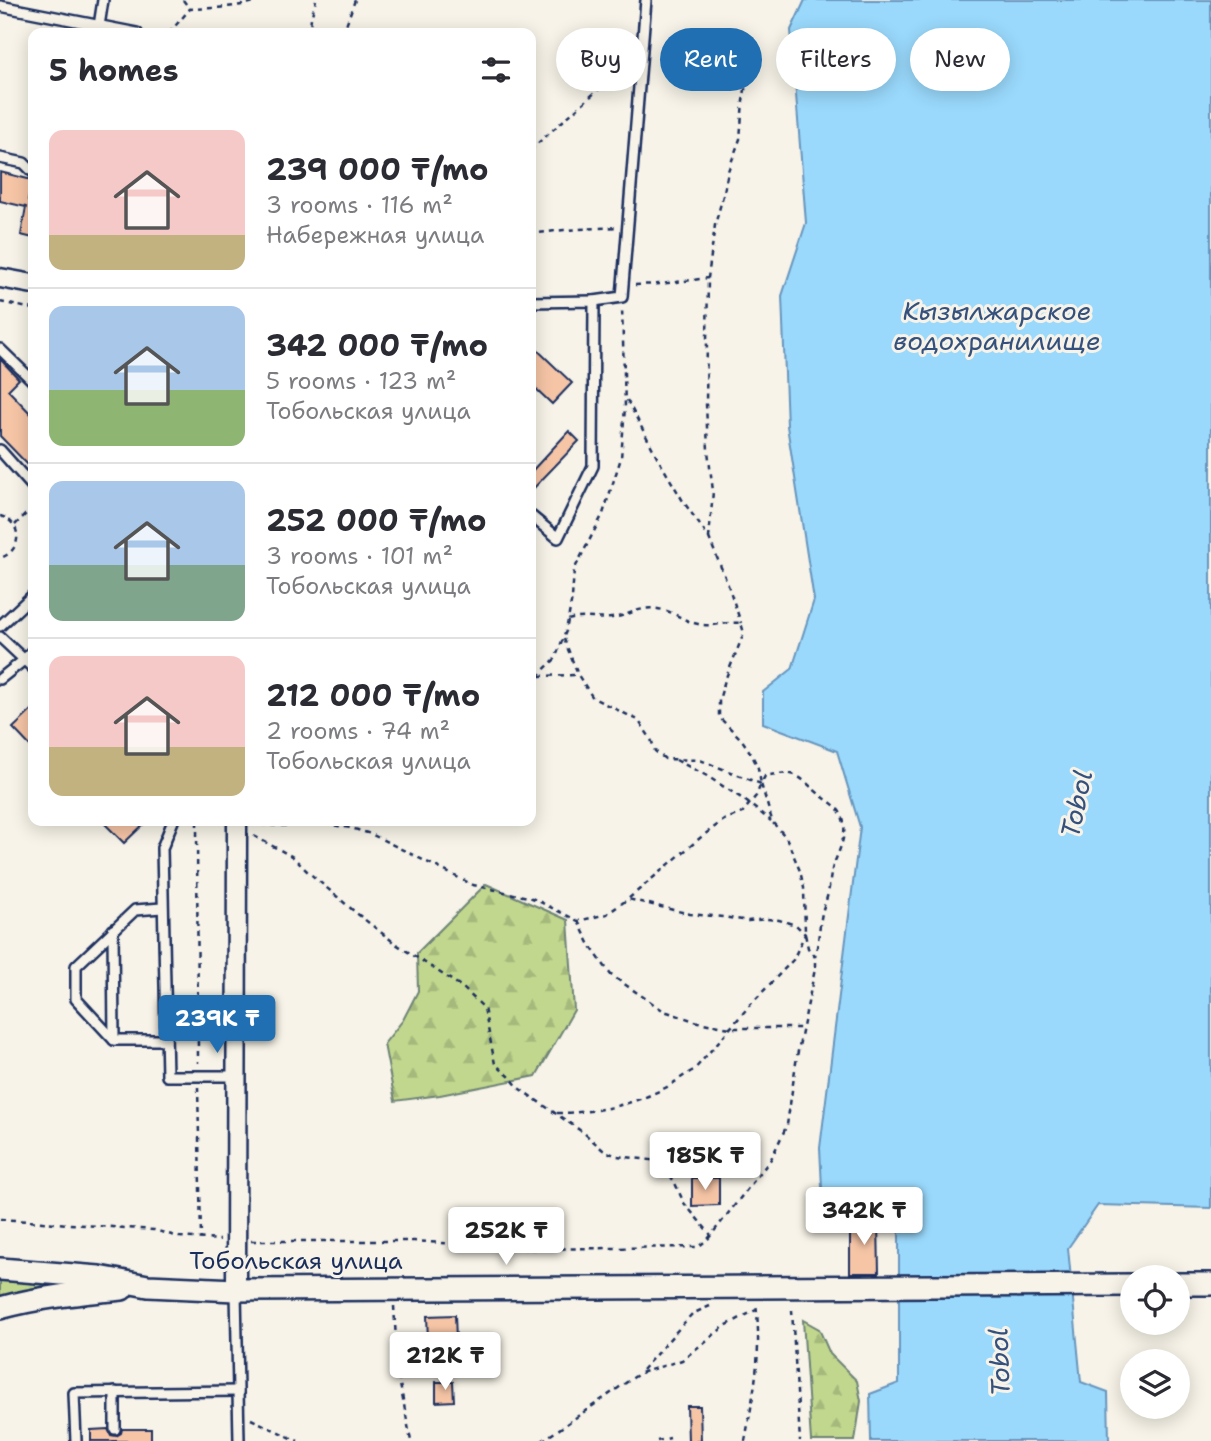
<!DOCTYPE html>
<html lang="en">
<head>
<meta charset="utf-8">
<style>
  :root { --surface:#fff; --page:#f2f2f3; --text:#2b2b33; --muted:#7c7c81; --line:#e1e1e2; --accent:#1f6fb2 }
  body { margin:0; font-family:"Shantell Sans",sans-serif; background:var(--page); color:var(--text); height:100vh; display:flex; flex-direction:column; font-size:26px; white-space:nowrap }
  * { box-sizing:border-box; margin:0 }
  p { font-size:23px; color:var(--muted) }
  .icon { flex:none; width:38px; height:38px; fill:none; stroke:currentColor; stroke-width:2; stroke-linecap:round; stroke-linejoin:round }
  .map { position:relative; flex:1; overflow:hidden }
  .drawer { position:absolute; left:28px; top:28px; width:508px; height:798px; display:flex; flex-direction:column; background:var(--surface); border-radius:14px; box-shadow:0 4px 18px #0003 }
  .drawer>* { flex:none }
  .banner { position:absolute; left:556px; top:28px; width:550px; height:63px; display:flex; gap:14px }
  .tools { position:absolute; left:1120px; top:1265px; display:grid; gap:14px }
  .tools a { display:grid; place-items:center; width:70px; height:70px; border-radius:50%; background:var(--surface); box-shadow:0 4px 18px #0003; font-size:35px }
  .price { position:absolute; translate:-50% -60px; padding:0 16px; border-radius:7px; background:#fff; color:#222; font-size:23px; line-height:46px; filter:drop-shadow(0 2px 4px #0008) }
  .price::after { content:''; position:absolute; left:50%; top:42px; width:21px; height:16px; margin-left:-10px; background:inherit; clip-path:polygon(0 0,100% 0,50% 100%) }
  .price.selected { background:var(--accent); color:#fff }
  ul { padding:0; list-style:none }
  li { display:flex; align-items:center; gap:21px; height:175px; padding:0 21px }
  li+li { border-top:2px solid var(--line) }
  li span { display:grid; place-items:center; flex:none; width:196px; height:140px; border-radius:14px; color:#555 }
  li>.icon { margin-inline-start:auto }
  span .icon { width:84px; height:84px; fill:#fffc; stroke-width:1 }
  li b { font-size:30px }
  h2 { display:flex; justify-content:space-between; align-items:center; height:84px; padding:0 21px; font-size:30px }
  .tag { padding:0 24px; border-radius:32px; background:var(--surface); box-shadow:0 4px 18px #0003; font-size:24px; line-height:63px }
  .tag.selected { background:var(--accent); color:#fff }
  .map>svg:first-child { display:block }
  .grass { fill:#c1d78d; stroke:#6e8376; stroke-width:2 }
  .forest { fill:url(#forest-firs); stroke:#6e8376; stroke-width:2 }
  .water { fill:#9ad9fc; stroke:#6795bd; stroke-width:2 }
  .building { fill:#f6c5a6; stroke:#1b2f5e; stroke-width:2 }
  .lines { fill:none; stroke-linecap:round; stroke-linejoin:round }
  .service-casing { stroke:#1b2f5e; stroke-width:14 }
  .minor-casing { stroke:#1b2f5e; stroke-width:23 }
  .tertiary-casing { stroke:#1b2f5e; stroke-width:26 }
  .path { stroke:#1b2f5e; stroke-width:2.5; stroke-dasharray:5 5; stroke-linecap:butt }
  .service { stroke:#f7f3e8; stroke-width:9 }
  .minor { stroke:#f7f3e8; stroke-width:18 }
  .tertiary { stroke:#f7f3e8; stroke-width:21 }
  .labels { text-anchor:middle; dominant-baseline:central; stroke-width:6; stroke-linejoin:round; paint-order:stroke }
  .street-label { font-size:24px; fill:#1b2f5e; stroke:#f7f3e8 }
  .water-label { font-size:26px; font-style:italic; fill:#34517e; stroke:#f7f3e8 }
</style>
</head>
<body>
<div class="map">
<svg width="1211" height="1441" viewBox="0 0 1211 1441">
  <defs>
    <pattern id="forest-firs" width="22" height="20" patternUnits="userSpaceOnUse" patternTransform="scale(1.75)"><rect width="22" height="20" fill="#c1d78d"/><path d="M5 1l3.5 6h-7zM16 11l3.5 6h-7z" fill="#a5b97c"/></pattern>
  </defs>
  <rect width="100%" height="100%" fill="#f7f3e8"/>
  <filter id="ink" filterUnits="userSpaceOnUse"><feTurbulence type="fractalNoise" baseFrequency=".0143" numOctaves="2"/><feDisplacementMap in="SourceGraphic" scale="14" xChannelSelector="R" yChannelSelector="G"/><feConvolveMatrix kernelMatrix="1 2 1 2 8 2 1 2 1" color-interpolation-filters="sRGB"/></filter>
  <g filter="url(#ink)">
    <polygon class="grass" points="0,1277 77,1284 0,1298"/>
    <g class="forest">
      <polygon points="486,884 568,920 574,1010 536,1076 440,1095 395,1101 384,1044 403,1020 418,991 417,953"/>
      <polygon points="803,1320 819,1329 830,1354 857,1381 861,1401 855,1441 811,1441"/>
    </g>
    <polygon class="water" points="805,0 1211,0 1211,1208 1098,1205 1068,1248 1081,1382 1108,1392 1109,1441 871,1441 870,1394 899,1383 899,1209 823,1207 820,1148 860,827 837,751 763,723 763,692 792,669 814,600 787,426 782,296 806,223 791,30"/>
    <g class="building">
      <polygon points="0,172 32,180 28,200 33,201 33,238 21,235 26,207 0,201"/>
      <polygon points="530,343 572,383 552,404 530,383"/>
      <polygon points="0,359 19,379 8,390 33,416 33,470 0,436"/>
      <polygon points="569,431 579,441 530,492 530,473"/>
      <polygon points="33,709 33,749 13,728"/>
      <polygon points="102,821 147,821 124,843"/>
      <polygon points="692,1178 719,1178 719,1205 692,1206"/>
      <polygon points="850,1221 878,1221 879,1273 850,1273"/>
      <polygon points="455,1315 456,1339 428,1340 427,1316"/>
      <polygon points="436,1382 453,1382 454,1401 436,1402"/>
      <polygon points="687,1406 700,1406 701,1441 688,1441"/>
      <polygon points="108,1429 111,1435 116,1436 121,1433 122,1429 151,1429 151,1441 91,1441 91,1430"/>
    </g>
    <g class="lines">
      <g class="service-casing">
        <g id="service">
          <polyline points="0,6 137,33"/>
          <polyline points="99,26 103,0"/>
          <polyline points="0,158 24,163 33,172"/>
          <polyline points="594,301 622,297 646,0"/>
          <polyline points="530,302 594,301 593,466 558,538 530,515"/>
          <polyline points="0,349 33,381"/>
          <polyline points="0,450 33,487"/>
          <polyline points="0,626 33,595"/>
          <polyline points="0,637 33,668"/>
          <polyline points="0,679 24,660 33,650"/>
          <polyline points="173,821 162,848 167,1076 236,1076"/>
          <polyline points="162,908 135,910 76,966 76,999 114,1040 166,1040"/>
          <polyline points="113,930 114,1040"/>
          <polyline points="236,1291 239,1441"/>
          <polyline points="115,1392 115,1429"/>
          <polyline points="76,1441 74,1393 238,1391"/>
        </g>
      </g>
      <g class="minor-casing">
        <g id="minor">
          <polyline points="0,278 33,284"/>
          <polyline points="236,1290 237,821"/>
        </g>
      </g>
      <g class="tertiary-casing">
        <g id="tertiary">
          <polyline points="0,1269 99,1277 148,1286 236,1290 1132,1285"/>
          <polyline points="1178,1284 1211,1284"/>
          <path d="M0,1308C40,1297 80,1293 122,1289"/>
        </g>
      </g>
      <g class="path">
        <polyline points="183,0 190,9"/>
        <path d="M169,33L190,9C213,8 238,8 260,0"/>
        <polyline points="309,33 311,18 316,0"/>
        <polyline points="343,33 355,0"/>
        <polyline points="530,150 607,82 628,60"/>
        <polyline points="530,234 564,230 617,227"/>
        <polyline points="635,285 660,284 708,278"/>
        <polyline points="0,302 33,309"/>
        <polyline points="627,400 661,464 683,501 709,538 727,582 741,623"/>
        <path d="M0,516C23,522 23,551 0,558"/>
        <polyline points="15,525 33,507"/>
        <polyline points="709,538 713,491 708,451 706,403 708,278 715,225 724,192 728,171 740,139 743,101 750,62"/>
        <polyline points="564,639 578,675 593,698 638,720 651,739 655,751 665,759 700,760 761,784"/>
        <polyline points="539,676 578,675"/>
        <polyline points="530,683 555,659 566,631 572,598 574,570 603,514 621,458 625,407 622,307"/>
        <polyline points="676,760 707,776 743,799 771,821"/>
        <polyline points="197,821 198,1063"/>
        <path d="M251,824C282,827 315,826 345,821"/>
        <path d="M325,824L351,828L371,834L473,885L532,898L578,921L607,914L628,899L700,838L724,820L742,813L756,796L761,784L758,768L752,755L742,740L719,717V700L725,680L744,633L741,623C727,621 712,628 698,624C686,622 676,613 663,610C640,604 631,616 611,618C595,620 584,615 568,620"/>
        <polyline points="254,836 293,857 307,871 355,912 396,944 462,987 484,1008 495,1064 509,1076 520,1089 584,1133 603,1150 617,1156 659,1161 674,1181 684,1203 711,1235"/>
        <polyline points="578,921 591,947 611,975 664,1011 698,1022 730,1028 804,1028"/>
        <polyline points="198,1087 201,1238"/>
        <path d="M557,1113C594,1113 633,1105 665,1088C675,1083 683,1075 694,1070L751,1004L793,960L805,934L796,925L779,920L767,919L748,921L723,917L690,914L628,899"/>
        <polyline points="0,1219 154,1230 179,1237 220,1240"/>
        <path d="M251,1241H414L526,1249L698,1247L708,1239L771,1159L787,1125L797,1056L815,969V957L808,948L805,934L804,888L800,871L786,837L773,823L771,817L761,784L765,776C796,770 796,774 818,793C828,802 839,805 843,819C848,834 838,853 833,866C830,875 830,884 828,893C827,898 825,903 823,909C819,924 819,941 815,957"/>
        <polyline points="394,1306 398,1374 411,1441"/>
        <polyline points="792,1310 800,1441"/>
        <polyline points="642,1370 692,1314 710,1306"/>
        <polyline points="251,1419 298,1441"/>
        <polyline points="542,1441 640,1373 682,1360 725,1326 756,1310"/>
        <polyline points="657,1441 670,1438"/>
        <path d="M745,1441C754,1392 762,1354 756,1303"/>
      </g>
      <use href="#service" class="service"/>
      <use href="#minor" class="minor"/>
      <use href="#tertiary" class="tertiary"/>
    </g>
  </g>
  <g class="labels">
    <g class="street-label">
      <text x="296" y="1261">Тобольская улица</text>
    </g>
    <g class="water-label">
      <text x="997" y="310">Кызылжарское<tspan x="997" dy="30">водохранилище</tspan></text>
      <text transform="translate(1076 804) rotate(-78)">Tobol</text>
      <text transform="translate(999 1362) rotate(-92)">Tobol</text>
    </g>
  </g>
</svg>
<div class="tools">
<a><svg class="icon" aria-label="locate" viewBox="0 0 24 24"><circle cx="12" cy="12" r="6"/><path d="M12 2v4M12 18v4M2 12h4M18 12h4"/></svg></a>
<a><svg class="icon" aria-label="layers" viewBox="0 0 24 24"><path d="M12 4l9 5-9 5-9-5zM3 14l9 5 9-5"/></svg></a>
</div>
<b class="price selected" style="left:217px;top:1055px">239K ₸</b>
<b class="price" style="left:705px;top:1192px">185K ₸</b>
<b class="price" style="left:864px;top:1247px">342K ₸</b>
<b class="price" style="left:506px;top:1267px">252K ₸</b>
<b class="price" style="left:445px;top:1392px">212K ₸</b>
<div class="banner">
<a class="tag">Buy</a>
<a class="tag selected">Rent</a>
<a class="tag">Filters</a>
<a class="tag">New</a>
</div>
<section class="drawer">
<h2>5 homes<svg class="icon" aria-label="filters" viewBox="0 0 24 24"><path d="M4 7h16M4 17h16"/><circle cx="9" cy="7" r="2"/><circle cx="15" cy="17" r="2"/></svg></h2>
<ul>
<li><span style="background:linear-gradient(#f6c9c9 75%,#c2b280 0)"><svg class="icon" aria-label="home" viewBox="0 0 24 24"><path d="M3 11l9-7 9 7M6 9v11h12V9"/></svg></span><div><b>239 000 ₸/mo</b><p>3 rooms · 116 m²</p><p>Набережная улица</p></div></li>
<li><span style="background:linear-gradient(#a9c7e8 60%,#8fb573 0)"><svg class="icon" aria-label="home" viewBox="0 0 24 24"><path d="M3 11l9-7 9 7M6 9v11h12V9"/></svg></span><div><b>342 000 ₸/mo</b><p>5 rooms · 123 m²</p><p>Тобольская улица</p></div></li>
<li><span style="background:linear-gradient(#a9c7e8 60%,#7fa58c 0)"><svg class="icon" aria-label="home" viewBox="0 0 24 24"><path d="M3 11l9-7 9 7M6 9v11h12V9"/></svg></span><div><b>252 000 ₸/mo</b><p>3 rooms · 101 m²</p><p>Тобольская улица</p></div></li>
<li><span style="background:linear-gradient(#f6c9c9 65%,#c2b280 0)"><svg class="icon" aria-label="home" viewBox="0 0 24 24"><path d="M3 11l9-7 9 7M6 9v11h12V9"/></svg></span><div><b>212 000 ₸/mo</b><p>2 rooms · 74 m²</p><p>Тобольская улица</p></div></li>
</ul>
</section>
</div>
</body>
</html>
